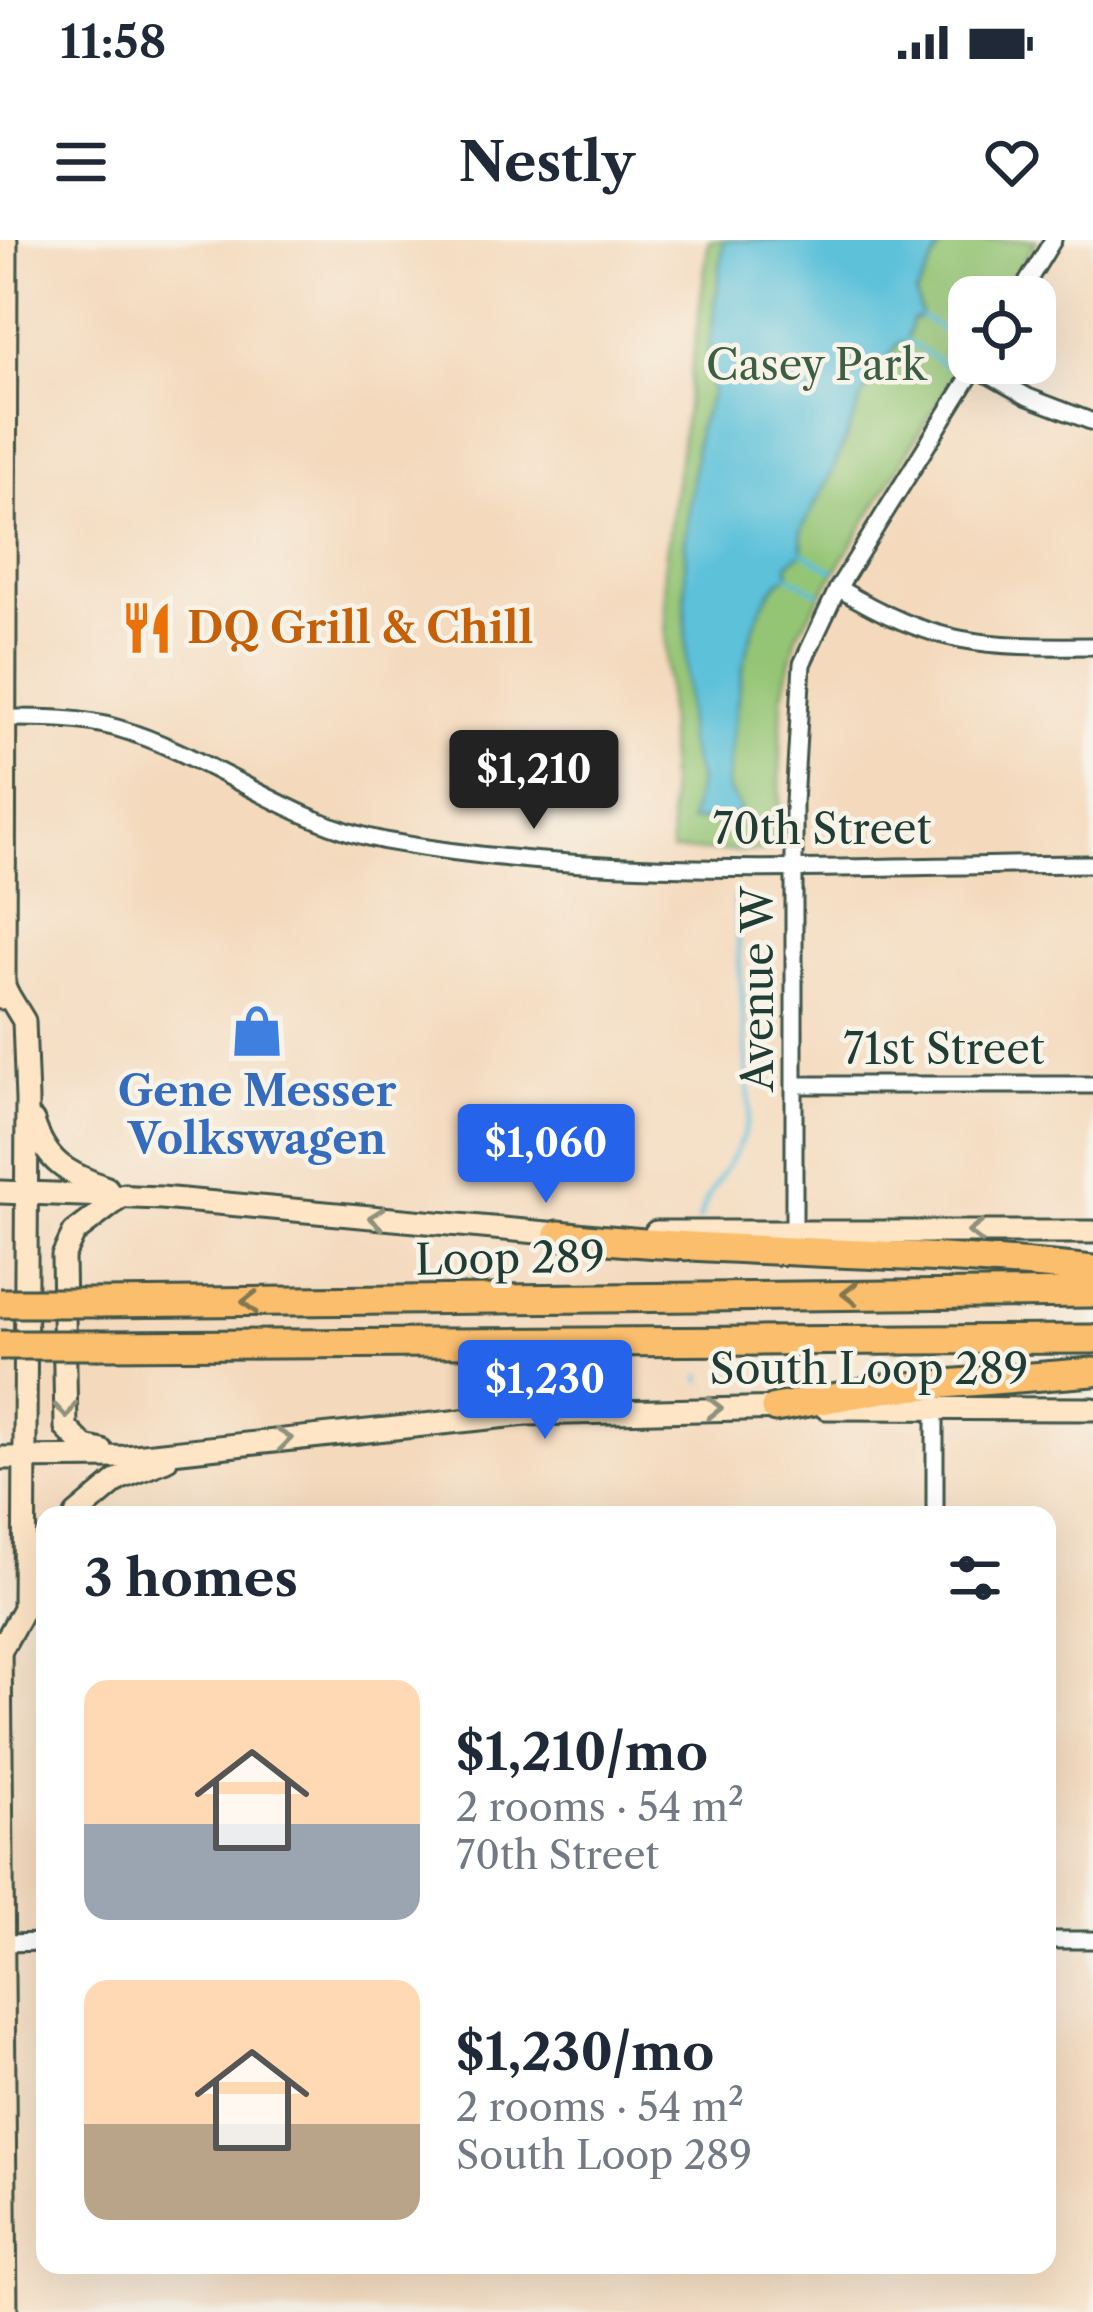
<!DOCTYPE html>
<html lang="en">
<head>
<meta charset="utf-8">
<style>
  :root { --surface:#fff; --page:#f2f2f3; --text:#1f2937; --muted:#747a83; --accent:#2563eb }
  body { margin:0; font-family:"Libre Caslon Text",serif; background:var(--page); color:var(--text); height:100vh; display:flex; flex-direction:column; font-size:45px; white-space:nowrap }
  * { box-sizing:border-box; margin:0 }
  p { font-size:39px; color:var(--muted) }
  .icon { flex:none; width:66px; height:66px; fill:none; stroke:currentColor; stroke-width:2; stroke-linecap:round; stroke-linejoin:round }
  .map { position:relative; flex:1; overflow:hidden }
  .side { position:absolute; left:36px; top:1266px; width:1020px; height:768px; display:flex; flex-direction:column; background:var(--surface); border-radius:24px; box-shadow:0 12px 48px #0002 }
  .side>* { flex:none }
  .tools { position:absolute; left:948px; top:36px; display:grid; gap:24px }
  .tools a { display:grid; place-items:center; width:108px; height:108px; border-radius:24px; background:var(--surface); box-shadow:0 12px 48px #0002; font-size:60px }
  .price { position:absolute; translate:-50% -102px; padding:0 27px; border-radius:12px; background:var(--accent); color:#fff; font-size:39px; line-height:78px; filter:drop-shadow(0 3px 6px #0008) }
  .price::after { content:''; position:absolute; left:50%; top:72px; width:36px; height:27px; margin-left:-18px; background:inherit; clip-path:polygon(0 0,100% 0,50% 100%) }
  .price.selected { background:#222; color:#fff }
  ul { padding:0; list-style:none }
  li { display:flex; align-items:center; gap:36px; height:300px; padding:0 48px }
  li span { display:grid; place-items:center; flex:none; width:336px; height:240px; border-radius:24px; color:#555 }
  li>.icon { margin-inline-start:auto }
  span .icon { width:144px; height:144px; fill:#fffc; stroke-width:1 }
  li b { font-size:51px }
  h2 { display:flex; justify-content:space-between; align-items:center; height:144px; padding:0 48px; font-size:51px }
  .status { display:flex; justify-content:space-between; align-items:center; height:84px; padding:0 60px; background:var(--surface); direction:ltr }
  .status svg { height:33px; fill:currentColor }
  header { display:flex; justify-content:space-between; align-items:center; height:156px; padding:0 48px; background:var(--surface); font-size:54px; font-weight:800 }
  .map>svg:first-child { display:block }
  .green { fill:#94c575; stroke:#5a8154; stroke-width:3 }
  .water { fill:#5dc1da; stroke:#3e7f87; stroke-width:3 }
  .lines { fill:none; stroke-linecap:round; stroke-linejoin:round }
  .stream { stroke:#5dc1da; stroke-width:4.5 }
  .minor-casing { stroke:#3f5448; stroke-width:21 }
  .secondary-casing { stroke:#3f5448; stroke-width:27 }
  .motorway-casing { stroke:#3f5448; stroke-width:33 }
  .minor { stroke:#fff; stroke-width:15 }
  .secondary { stroke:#fde5c5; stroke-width:21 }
  .motorway { stroke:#fabe6d; stroke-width:27 }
  .motorway-bridge-casing { stroke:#3f5448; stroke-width:33; stroke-linecap:butt }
  .motorway-bridge { stroke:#fabe6d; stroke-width:27 }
  .oneway { stroke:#8e917c }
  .oneway2 { stroke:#82774e }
  .labels { text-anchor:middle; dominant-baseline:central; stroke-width:9; stroke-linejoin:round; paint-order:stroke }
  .park-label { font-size:42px; fill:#3c5f44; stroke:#f7f3e8 }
  .food-label { font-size:42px; font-weight:bold; fill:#c56008; stroke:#f7f3e8; text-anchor:start }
  .street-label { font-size:42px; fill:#1f3d34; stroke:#f7f3e8 }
  .shop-label { font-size:42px; font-weight:bold; fill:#366cbe; stroke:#f7f3e8 }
</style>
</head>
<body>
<div class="status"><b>11:58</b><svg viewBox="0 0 49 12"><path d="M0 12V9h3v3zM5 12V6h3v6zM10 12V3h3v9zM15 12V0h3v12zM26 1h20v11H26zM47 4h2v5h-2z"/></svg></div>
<header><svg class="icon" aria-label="menu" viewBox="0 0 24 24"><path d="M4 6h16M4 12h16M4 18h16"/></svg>Nestly<svg class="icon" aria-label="heart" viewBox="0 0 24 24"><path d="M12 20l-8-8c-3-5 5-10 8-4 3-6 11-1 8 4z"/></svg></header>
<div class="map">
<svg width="1093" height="2072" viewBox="0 0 1093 2072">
  <rect width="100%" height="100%" fill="#f7f3e8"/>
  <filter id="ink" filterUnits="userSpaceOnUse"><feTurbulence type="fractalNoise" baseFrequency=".00833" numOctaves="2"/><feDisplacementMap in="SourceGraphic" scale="24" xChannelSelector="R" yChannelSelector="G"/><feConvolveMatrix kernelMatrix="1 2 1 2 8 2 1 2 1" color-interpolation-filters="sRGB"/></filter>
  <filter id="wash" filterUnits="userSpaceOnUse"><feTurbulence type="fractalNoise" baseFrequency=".004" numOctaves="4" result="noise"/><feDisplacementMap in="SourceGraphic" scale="48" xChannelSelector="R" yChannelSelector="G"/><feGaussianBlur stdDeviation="2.7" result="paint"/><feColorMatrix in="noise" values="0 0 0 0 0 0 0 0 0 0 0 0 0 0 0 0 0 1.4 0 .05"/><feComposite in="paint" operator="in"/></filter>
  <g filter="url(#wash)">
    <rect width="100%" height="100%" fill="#f4d9bc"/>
    <polygon class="green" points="709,0 1037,0 1002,57 969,57 969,111 797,395 782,458 779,597 763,611 671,611 664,330"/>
    <path class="water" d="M724,0H944L916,55L922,77L912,80L907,101L898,104L864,153L832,233L801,291L803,313L788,323L789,336C742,355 732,503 727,549L740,568L737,576L690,582L699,541L687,500L685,302L698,189L712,153L708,117Z"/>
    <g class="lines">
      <g class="stream">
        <polyline points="922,77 969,107"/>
        <polyline points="907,101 955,131"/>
        <polyline points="803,313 833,330"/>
        <polyline points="789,336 819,353"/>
        <path d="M699,980C711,937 741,921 750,871L735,657"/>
        <polyline points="701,1141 701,1136"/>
      </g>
    </g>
  </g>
  <g filter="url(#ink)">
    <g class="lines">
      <g class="minor-casing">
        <g id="minor">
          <polyline points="1018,57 1053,0"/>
          <polyline points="975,127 1028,157 1093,182"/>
          <path d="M838,348C934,406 984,407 1093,406"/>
          <path d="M0,478C39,478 79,477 117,488C210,515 289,583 385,601C616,643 859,625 1093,624"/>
          <polyline points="795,845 1093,845"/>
          <polyline points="794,992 794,563 802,424 838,348 978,123"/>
          <polyline points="935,1168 935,1275"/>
          <polyline points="1047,1700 1093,1700"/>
          <polyline points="5,1703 45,1702"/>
        </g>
      </g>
      <g class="secondary-casing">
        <g id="secondary">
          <polyline points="0,758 4,748 6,0"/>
          <path d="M33,881C46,923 67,933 107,948"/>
          <polyline points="0,952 161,958 570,995"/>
          <polyline points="656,992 1093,992"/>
          <polyline points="826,1168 1093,1169"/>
          <polyline points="102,1211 85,1207 66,1188 63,1016 74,993 124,955"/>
          <polyline points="0,1218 125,1217 526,1174 789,1168"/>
          <polyline points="76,1275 119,1239 166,1220"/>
          <polyline points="28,1356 45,1320"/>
          <polyline points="0,1402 6,2072"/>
          <polyline points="2,1408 24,1368 27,860 24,781 4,748"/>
        </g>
      </g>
      <g class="motorway-casing">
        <g id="motorway">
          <path d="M558,995C736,1015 915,1010 1093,1030"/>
          <polyline points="99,1063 1093,1053"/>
          <polyline points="99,1105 1093,1099"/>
          <polyline points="775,1168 883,1149 1093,1132"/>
        </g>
      </g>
      <use href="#minor" class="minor"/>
      <use href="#secondary" class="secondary"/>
      <use href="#motorway" class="motorway"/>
      <g class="motorway-bridge-casing">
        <g id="motorway-bridge">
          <polyline points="0,1063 99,1063"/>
          <polyline points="0,1105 99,1105"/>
        </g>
      </g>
      <use href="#motorway-bridge" class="motorway-bridge"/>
    </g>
    <defs><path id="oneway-chevron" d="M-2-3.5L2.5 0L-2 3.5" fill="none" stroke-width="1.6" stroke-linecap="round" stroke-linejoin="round" transform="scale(3)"/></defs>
    <g class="oneway">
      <use href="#oneway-chevron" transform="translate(377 978) rotate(-174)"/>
      <use href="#oneway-chevron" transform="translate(976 992) rotate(-180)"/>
      <use href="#oneway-chevron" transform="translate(714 1168)"/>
      <use href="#oneway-chevron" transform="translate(66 1170) rotate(85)"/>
      <use href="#oneway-chevron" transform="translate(284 1199) rotate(-7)"/>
    </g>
    <g class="oneway2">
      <use href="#oneway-chevron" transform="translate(850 1054) rotate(180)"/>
      <use href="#oneway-chevron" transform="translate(250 1062) rotate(180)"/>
    </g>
  </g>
  <defs>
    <g id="restaurant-bare" transform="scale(4.14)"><path d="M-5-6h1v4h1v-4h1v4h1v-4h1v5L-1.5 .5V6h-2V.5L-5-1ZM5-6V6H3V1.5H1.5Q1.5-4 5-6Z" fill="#e8710a" stroke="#f7f3e8" stroke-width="2.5" paint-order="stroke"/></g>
    <g id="shop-bare" transform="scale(4.14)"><path d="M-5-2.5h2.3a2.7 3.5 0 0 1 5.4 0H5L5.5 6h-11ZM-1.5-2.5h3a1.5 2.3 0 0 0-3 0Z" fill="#3f7fe0" stroke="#f7f3e8" stroke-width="2.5" paint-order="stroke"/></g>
  </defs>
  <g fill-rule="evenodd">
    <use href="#restaurant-bare" x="147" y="388"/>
    <use href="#shop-bare" x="257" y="791"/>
  </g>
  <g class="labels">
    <g class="park-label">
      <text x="816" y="125">Casey Park</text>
    </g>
    <g class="food-label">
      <text x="187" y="388">DQ Grill &amp; Chill</text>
    </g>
    <g class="street-label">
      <text x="822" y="589">70th Street</text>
      <text transform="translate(758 749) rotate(-90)">Avenue W</text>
      <text x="944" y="809">71st Street</text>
      <text transform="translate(510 1018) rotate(-1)">Loop 289</text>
      <text x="869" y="1129">South Loop 289</text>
    </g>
    <g class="shop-label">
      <text x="257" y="851">Gene Messer<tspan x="257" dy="48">Volkswagen</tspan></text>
    </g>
  </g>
</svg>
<div class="tools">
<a><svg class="icon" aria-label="locate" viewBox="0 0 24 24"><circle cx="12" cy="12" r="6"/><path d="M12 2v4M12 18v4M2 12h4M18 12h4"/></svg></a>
</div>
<b class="price selected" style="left:534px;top:592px">$1,210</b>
<b class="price" style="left:546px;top:966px">$1,060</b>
<b class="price" style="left:545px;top:1202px">$1,230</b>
<section class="side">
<h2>3 homes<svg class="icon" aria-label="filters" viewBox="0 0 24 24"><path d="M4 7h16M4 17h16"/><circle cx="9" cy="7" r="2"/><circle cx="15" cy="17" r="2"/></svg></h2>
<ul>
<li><span style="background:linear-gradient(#ffd9b3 60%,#9aa5b1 0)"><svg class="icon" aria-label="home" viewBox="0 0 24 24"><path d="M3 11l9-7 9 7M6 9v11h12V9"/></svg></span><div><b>$1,210/mo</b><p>2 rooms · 54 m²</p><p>70th Street</p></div></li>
<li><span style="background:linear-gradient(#ffd9b3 60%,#b9a48a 0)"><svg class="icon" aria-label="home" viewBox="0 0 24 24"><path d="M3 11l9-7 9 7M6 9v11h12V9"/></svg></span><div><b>$1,230/mo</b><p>2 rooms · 54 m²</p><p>South Loop 289</p></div></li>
</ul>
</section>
</div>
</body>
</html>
